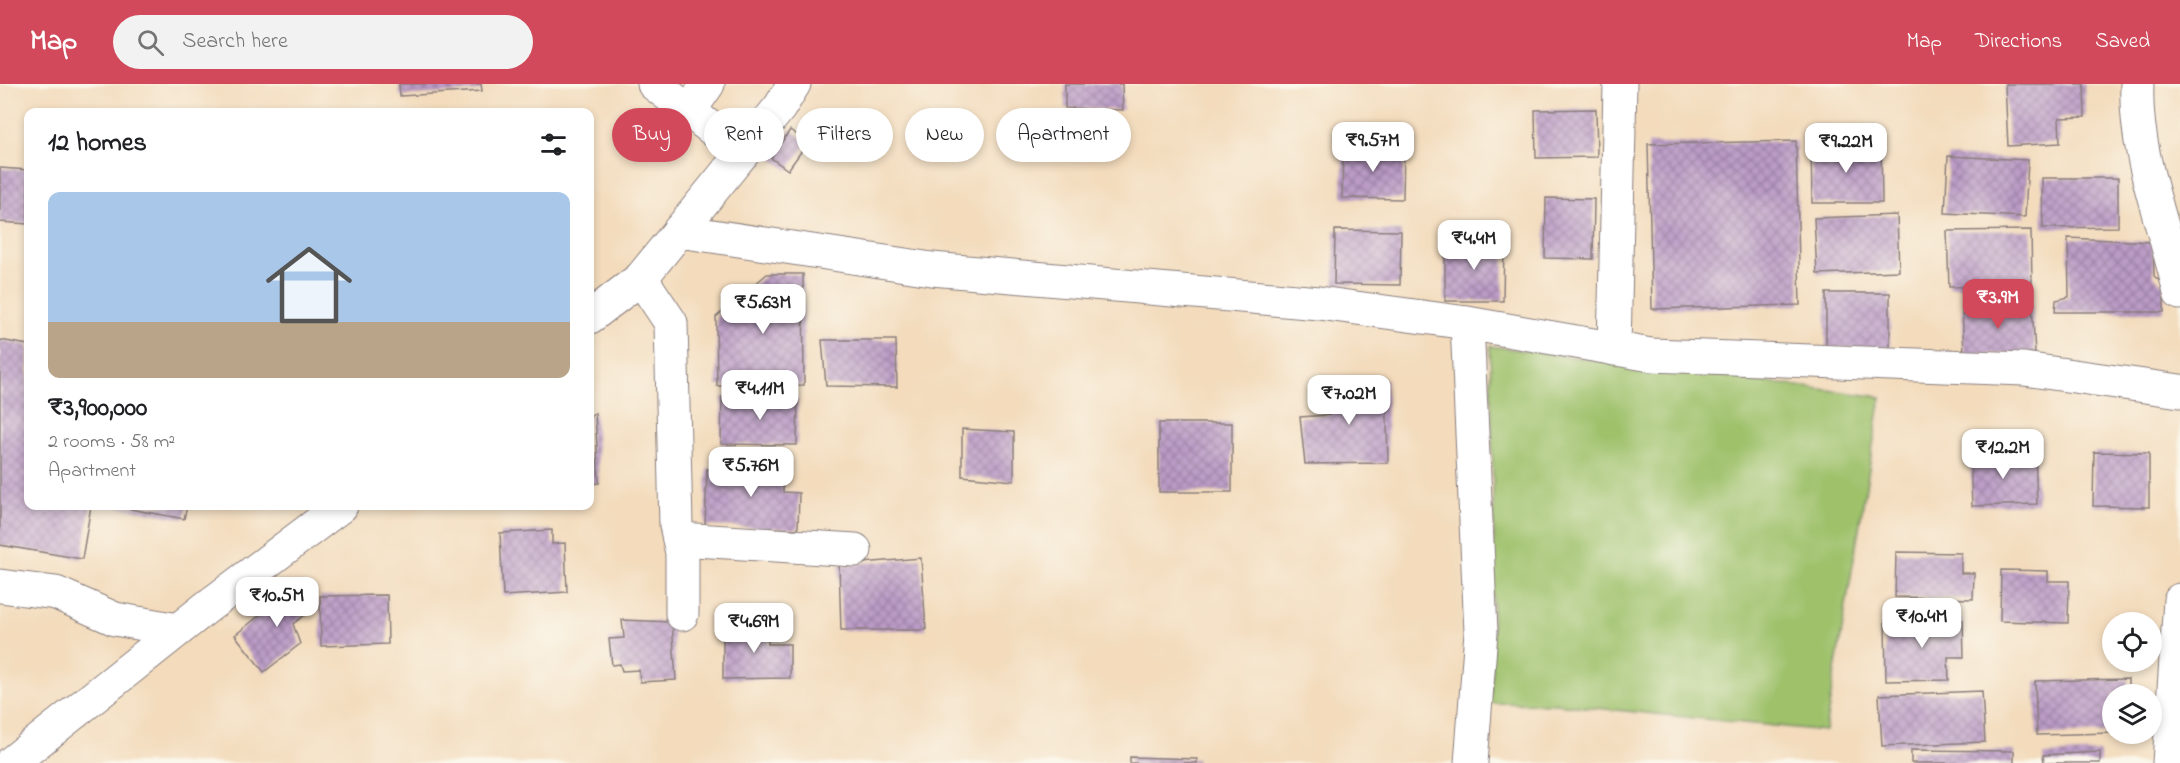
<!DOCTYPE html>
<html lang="en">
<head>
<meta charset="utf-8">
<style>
  :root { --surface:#fff; --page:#f2f2f2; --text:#202124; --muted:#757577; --accent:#d1495b }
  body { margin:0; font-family:"Indie Flower",sans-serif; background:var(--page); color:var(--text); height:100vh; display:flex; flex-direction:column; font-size:22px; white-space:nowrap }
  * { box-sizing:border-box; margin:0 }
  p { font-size:20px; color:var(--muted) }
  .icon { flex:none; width:33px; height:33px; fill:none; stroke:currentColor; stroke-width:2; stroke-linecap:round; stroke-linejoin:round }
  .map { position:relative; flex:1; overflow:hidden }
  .panel { position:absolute; left:24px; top:24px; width:570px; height:402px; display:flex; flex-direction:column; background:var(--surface); border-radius:12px; box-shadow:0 3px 9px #0003 }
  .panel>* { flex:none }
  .hud { position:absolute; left:612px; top:24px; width:570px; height:54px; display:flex; gap:12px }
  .controls { position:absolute; left:2102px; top:528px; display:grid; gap:12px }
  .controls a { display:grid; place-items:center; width:60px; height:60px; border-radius:50%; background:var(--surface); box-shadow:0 3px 9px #0003; font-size:30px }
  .price { position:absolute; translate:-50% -51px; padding:0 14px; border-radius:12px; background:#fff; color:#222; font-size:20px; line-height:39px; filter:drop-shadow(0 2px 3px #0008) }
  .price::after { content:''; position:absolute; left:50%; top:36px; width:18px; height:14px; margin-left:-9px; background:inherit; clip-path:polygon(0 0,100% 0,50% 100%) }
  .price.current { background:var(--accent); color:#fff }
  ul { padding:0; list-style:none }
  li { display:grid; align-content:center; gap:12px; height:318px; padding:0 24px }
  li span { display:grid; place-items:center; height:186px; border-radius:12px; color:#555 }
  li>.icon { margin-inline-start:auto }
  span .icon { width:108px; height:108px; fill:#fffc; stroke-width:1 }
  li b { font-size:26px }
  h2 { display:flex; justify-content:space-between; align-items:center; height:72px; padding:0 24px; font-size:26px }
  .tag { padding:0 21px; border-radius:27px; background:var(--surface); box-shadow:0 3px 9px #0003; font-size:21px; line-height:54px }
  .tag.current { background:var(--accent); color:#fff }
  header { display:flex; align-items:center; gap:36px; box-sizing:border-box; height:84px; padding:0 30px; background:var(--accent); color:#fff }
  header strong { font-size:28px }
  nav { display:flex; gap:33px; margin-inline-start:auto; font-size:21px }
  .search { width:420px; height:54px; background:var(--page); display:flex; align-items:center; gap:15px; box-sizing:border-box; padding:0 21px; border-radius:33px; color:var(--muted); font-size:22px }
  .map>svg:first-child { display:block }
  .park { fill:#9ec16b; stroke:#607253; stroke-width:1.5 }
  .building { fill:url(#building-cross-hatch) }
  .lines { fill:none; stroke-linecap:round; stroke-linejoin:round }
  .street-casing { stroke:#8a7e7c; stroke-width:35 }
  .secondary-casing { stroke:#8a7e7c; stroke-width:35 }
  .street { stroke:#fff; stroke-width:33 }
  .secondary { stroke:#fff; stroke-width:33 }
</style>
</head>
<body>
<header>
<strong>Map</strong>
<div class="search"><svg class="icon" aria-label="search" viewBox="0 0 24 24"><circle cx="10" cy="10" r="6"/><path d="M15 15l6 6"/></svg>Search here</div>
<nav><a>Map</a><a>Directions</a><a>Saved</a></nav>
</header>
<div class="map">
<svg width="2180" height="679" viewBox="0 0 2180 679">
  <defs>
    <pattern id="building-cross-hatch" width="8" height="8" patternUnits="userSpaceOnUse" patternTransform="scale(1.5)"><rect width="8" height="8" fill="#bb9bc6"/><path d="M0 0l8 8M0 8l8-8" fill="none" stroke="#987ea2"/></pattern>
  </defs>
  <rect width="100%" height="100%" fill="#fbf7ec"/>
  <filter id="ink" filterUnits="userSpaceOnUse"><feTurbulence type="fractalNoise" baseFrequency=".0167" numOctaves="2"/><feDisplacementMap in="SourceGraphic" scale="12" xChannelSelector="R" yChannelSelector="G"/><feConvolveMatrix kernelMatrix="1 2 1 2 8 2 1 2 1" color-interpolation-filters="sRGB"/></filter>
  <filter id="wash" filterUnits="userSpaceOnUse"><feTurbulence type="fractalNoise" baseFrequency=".008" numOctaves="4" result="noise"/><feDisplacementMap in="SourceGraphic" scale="24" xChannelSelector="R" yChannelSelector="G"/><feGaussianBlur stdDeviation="1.35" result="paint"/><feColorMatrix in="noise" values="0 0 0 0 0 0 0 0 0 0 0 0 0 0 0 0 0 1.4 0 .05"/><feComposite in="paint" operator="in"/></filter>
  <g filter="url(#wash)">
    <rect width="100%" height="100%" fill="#f3dbbc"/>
    <polygon class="park" points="1490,262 1881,313 1825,647 1556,620 1491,619 1494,447"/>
    <g id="blocks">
      <g class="building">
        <polygon points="399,0 481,0 482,7 400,12"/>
        <polygon points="1065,0 1122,0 1123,26 1065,24"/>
        <polygon points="2005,0 2084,0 2085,33 2059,34 2060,59 2008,62"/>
        <polygon points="1596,25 1597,73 1536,74 1535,26"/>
        <polygon points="790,46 808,58 788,86 771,74"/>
        <polygon points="1796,57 1800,221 1652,225 1648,60"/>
        <polygon points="1811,61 1881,61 1882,119 1812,119"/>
        <polygon points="1343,62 1404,63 1403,115 1342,114"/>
        <polygon points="1948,72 2028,76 2025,133 1945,129"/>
        <polygon points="0,84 28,86 28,140 0,138"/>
        <polygon points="2042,94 2118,94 2118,143 2043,144"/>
        <polygon points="1546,114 1594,115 1593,175 1545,174"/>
        <polygon points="1897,131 1899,187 1817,190 1814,134"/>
        <polygon points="1335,146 1401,147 1400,201 1334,200"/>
        <polygon points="2031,146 2032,201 1949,203 1947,147"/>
        <polygon points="2068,154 2153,158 2154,192 2164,201 2164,228 2055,228 2056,216 2069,213"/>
        <polygon points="1445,157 1504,157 1503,217 1445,217"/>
        <polygon points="767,190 803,190 804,301 717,302 716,233"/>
        <rect x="1826" y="209" width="64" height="55"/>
        <polygon points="2032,220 2035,269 1964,271 1962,223"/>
        <polygon points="0,256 28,261 28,422 91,422 82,475 0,461"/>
        <polygon points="822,256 896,256 897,303 826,302"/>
        <polygon points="1386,295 1388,379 1305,380 1300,333 1329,331 1329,299"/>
        <polygon points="722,313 798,314 797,361 721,360"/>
        <polygon points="595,329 599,399 590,400 590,333"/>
        <rect x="1159" y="339" width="73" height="69"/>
        <polygon points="962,345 1014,348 1014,397 962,392"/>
        <polygon points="2094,368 2149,369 2149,423 2093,422"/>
        <polygon points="2035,370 2037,420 1972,422 1970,372"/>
        <polygon points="759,374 783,375 783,408 799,409 798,445 705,442 707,385 759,387"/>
        <polygon points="114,422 187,422 184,435"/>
        <polygon points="552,446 552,460 565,459 567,508 503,512 500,449"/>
        <polygon points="1896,468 1961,469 1961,489 1974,489 1973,515 1895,513"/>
        <polygon points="921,474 926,546 841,546 839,481"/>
        <polygon points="2001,486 2048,487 2048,497 2069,497 2068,539 2000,537"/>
        <polygon points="300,499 318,521 293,540 300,560 264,588 235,551"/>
        <polygon points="387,511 388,560 321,562 320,512"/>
        <polygon points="622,536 672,538 676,596 640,598 639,586 622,587 620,580 612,581 609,555 624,554"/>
        <polygon points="1963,536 1964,573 1948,573 1949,596 1886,597 1885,537"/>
        <polygon points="768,541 768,560 790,560 790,594 723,595 723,542"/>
        <polygon points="2128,595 2128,610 2112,610 2112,649 2037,651 2035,597"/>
        <polygon points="1982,607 1985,658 1882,662 1879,611"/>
        <polygon points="1911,666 2014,667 2014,679 1911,679"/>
        <polygon points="2100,668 2100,679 2044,679 2043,671"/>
        <polygon points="1130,673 1197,675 1197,679 1130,679"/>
      </g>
    </g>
  </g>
  <g filter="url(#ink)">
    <use href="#blocks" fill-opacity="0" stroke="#8a7e7c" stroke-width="1.5"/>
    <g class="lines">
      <g class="street-casing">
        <g id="street">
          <polyline points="654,0 743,69"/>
          <path d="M2137,0C2134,72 2165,140 2180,209"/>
          <polyline points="690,26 708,0"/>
          <polyline points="679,147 932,185 1319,219 1467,239 1651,271 2024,285 2180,307"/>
          <polyline points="641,194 671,239 676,441 682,469 682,530"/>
          <polyline points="1467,239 1481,548 1471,679"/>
          <polyline points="1614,265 1620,0"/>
          <polyline points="679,455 855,466"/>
          <polyline points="0,502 56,509 115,535 178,546"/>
          <polyline points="2169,679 2180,516"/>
        </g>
      </g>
      <g class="secondary-casing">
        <g id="secondary">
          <polyline points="590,233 641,194 780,23 794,0"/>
          <polyline points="11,679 207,523 341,422"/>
        </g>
      </g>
      <use href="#street" class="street"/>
      <use href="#secondary" class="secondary"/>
    </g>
  </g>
</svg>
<div class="controls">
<a><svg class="icon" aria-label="locate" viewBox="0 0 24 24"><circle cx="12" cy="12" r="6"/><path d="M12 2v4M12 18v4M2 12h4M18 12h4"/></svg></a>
<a><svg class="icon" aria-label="layers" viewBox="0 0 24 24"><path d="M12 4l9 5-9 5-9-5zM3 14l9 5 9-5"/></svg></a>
</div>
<b class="price" style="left:1373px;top:89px">₹9.57M</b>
<b class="price" style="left:1846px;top:90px">₹9.22M</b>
<b class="price" style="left:1474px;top:187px">₹4.4M</b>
<b class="price current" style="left:1998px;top:246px">₹3.9M</b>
<b class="price" style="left:763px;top:251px">₹5.63M</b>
<b class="price" style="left:760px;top:337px">₹4.11M</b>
<b class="price" style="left:1349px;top:342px">₹7.02M</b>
<b class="price" style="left:2003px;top:396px">₹12.2M</b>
<b class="price" style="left:751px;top:414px">₹5.76M</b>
<b class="price" style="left:277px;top:544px">₹10.5M</b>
<b class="price" style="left:1922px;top:565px">₹10.4M</b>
<b class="price" style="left:754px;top:570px">₹4.69M</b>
<div class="hud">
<a class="tag current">Buy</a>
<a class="tag">Rent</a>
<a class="tag">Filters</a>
<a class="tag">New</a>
<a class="tag">Apartment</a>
</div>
<section class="panel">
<h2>12 homes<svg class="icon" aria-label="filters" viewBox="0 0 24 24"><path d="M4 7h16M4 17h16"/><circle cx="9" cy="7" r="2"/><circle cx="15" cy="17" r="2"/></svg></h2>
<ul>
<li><span style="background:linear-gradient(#a9c7e8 70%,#b9a48a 0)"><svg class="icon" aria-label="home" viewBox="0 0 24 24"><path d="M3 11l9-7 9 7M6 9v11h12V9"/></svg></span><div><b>₹3,900,000</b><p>2 rooms · 58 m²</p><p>Apartment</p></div></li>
</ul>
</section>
</div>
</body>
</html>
